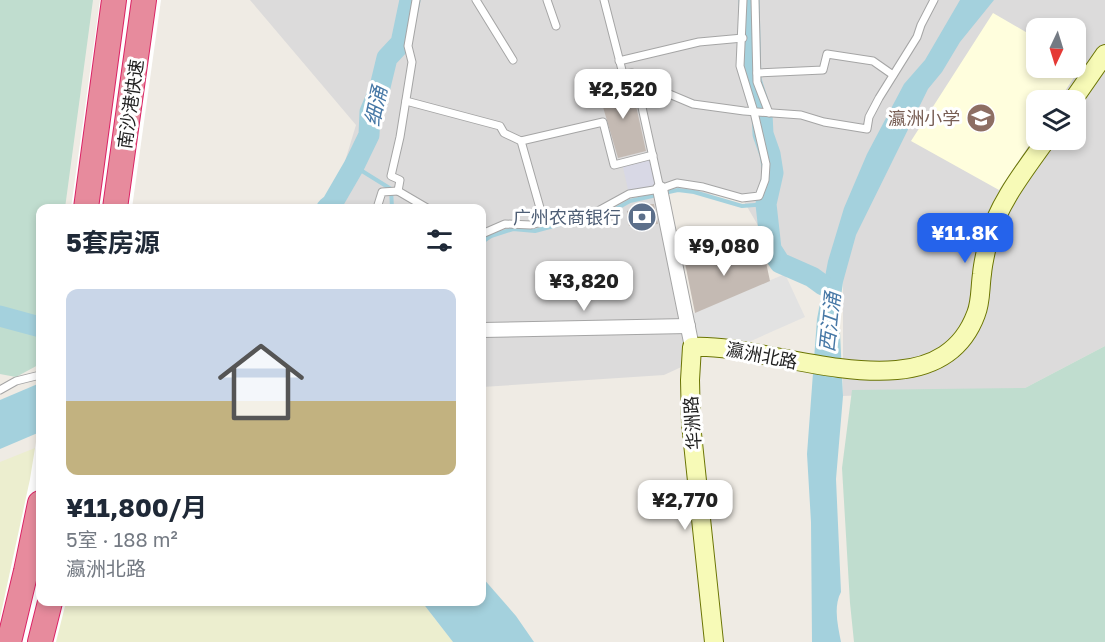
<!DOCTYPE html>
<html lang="zh">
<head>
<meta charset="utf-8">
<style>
  :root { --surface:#fff; --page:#f6f6f7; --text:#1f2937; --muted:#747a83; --line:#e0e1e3; --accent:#2563eb }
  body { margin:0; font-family:"Golos Text","Noto Sans SC",sans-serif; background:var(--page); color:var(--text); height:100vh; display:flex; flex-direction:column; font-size:22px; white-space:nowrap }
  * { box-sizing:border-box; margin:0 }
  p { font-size:20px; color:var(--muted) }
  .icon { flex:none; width:33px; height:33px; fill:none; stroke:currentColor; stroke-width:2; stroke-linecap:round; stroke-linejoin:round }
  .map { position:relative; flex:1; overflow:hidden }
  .side { position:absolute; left:36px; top:204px; width:450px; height:402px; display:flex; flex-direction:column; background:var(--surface); border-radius:12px; box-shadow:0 3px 9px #0003 }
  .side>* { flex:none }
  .needle { width:39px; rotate:184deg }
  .tools { position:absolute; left:1026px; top:18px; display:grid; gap:12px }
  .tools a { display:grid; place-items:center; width:60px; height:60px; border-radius:12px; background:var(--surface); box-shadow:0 3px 9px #0003; font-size:30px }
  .price { position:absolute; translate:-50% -51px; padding:0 14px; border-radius:12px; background:#fff; color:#222; font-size:20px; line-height:39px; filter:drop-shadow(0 2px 3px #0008) }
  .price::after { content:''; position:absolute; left:50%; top:36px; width:18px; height:14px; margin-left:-9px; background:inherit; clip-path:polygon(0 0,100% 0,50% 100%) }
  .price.current { background:var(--accent); color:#fff }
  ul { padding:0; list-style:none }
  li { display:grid; align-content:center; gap:12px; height:318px; padding:0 30px }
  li+li { border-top:2px solid var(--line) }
  li span { display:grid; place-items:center; height:186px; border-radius:12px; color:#555 }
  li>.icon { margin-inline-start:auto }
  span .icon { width:108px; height:108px; fill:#fffc; stroke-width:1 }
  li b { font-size:26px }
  h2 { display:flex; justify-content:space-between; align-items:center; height:72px; padding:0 30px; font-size:26px }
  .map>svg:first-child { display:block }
  .residential { fill:#dcdbdb; fill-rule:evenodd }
  .education { fill:#fffedd }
  .farmland { fill:#eceecf }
  .wetland { fill:#c0ddcf }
  .parking { fill:#e2e2e2 }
  .plaza { fill:#d8d8e5 }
  .water { fill:#a4d1dd }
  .pier { fill:#fff }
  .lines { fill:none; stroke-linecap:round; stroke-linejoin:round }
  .stream { stroke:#a4d1dd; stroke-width:4 }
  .river { stroke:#a4d1dd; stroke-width:21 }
  .building { fill:#c4bab3 }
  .service-casing { stroke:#a5a5a5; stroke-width:9 }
  .minor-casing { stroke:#a5a5a5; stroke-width:16 }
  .secondary-casing { stroke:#6b7504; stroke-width:20 }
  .motorway-casing { stroke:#db2365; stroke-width:26 }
  .service { stroke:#fff; stroke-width:7 }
  .minor { stroke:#fff; stroke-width:14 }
  .secondary { stroke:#f7fab7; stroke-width:18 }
  .motorway { stroke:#e78b9d; stroke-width:24 }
  .labels { text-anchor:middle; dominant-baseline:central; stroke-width:6; stroke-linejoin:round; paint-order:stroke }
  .street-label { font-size:18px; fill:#1e1e1e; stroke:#fff }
  .education-label { font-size:18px; fill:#785e54; stroke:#fff; text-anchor:end }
  .service-label { font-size:18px; fill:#4e5e75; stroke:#fff; text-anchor:end }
  .water-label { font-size:20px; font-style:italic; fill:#4778a6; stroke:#fff }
</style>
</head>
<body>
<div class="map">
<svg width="1105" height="642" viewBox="0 0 1105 642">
  <rect width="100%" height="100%" fill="#efebe4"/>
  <path class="residential" d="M250,0H1105V346L1025,388L843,396V282L780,263L742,198L661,189L690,363L664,375L482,387V208H327L332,204L356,125ZM1036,28H1076V68H1036ZM1036,100H1076V140H1036Z"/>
  <polygon class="education" points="993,13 1036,38 1036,68 1076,68 1076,60 1083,64 1059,100 1036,100 1036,135 999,190 911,141"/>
  <polygon class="farmland" points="40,446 40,602 422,602 453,642 0,642 0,462"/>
  <g class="wetland">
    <polygon points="0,0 93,0 65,208 40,208 40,364 16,377 0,374"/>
    <polygon points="1105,346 1105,642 854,642 850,603 842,468 852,390 1025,388"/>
  </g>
  <polygon class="parking" points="785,274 805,317 751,341 749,352 692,347 686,316"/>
  <polygon class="plaza" points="653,155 660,189 629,194 622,163"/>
  <g class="water">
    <path d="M960,0H994L960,42L942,72L928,89L856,235L843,282L839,311L843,396L836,479L841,592C833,607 838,626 841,642H812L811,522L807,454L817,319L828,261L844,208L867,154L904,84L925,60Z"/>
    <polygon points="40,383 40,432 0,449 0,400"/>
    <polygon points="482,577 516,616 534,642 453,642 422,602 482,602"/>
  </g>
  <g class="pier">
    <polygon points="100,0 161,0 132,208 71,208"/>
    <polygon points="40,417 40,602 66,602 56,642 0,642 0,618 30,479"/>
  </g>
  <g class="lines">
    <g class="stream">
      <polyline points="354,166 391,189 392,208"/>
      <polyline points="664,193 678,190 694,192 742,206 766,204"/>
      <polyline points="482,242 491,236 513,229 535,231 576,220 603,216 630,201 657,195"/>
    </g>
    <g class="river">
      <polyline points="749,0 751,80 762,114 763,134 770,154 773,173 766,204 771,249 780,263 812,277 823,285"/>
      <polyline points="327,208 332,204 354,166 369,135 370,112 379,91 387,58 401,43 410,0"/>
      <polyline points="0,316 40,327"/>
    </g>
  </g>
  <g class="building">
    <polygon points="631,83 646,151 618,158 598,90"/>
    <polygon points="647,204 654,204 658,224 629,226 627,211"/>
    <polygon points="764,253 770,281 695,313 684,258"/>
  </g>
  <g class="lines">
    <g class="service-casing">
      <g id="service">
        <polyline points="416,0 408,46 412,62 400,137 391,176 400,180 398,191 427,208"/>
        <polyline points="476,0 513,60"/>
        <polyline points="547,0 556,26"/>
        <polyline points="604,0 623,74 632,73 636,80 693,104 744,111 801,115 824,122 867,129 869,117 879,98 917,37 921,25 934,0"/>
        <polyline points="755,0 757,82 769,113"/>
        <polyline points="619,61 699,42 743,38"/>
        <polyline points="757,73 823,70 827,54 873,61 893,75"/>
        <polyline points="636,80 660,189"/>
        <polyline points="406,101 500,126 504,133 521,141 544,222"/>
        <polyline points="521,141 603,122 614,165 653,155"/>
        <polyline points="377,208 382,192 398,191"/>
        <polyline points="482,234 505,224 531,225 560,217 598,211 629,194 660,189 677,183 703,187 742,198 759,196 765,180 766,164 754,112 740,66 743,0"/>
        <polyline points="0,390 16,381 40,375"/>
      </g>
    </g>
    <g class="minor-casing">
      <g id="minor">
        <polyline points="660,189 692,347"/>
        <polyline points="482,330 688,326"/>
      </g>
    </g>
    <g class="secondary-casing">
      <g id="secondary">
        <polyline points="1073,100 1105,54"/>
        <path d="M714,642L691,424L690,380L692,347C772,342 936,422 976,314C981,302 980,287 982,274C983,262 986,250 989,238C999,202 1025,170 1046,140"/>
      </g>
    </g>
    <g class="motorway-casing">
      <g id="motorway">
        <polyline points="86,208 114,0"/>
        <polyline points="115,208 144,0"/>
        <polyline points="9,642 26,571 40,503"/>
        <polyline points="40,642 50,602"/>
      </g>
    </g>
    <use href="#service" class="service"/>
    <use href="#minor" class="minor"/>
    <use href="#secondary" class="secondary"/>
    <use href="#motorway" class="motorway"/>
  </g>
  <defs>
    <g id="school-disc" transform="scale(1.5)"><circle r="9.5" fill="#8d6e63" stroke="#fff"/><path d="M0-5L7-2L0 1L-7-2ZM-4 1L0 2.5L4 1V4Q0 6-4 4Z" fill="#fff"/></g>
    <g id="bank-disc" transform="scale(1.5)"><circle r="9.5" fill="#5c6f8a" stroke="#fff"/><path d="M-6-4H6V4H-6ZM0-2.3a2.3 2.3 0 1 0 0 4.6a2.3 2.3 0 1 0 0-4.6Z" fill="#fff"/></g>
  </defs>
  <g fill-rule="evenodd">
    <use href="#school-disc" x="981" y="118"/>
    <use href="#bank-disc" x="642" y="217"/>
  </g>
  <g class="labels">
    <g class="street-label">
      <text transform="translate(130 104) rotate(-82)">南沙港快速</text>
      <text transform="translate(762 355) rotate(11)">瀛洲北路</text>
      <text transform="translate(692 423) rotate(-94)">华洲路</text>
    </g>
    <g class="education-label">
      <text x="960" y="118">瀛洲小学</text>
    </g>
    <g class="service-label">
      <text x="621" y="217">广州农商银行</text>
    </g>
    <g class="water-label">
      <text transform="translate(375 106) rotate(-78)">细涌</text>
      <text transform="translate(829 322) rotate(-84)">西江涌</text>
    </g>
  </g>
</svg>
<div class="tools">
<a><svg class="needle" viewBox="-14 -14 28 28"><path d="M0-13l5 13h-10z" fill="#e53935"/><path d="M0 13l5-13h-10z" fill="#747a83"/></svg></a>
<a><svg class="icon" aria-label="layers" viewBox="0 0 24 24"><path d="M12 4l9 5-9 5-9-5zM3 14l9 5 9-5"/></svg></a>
</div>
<b class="price" style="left:623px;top:120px">¥2,520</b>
<b class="price current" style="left:965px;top:264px">¥11.8K</b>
<b class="price" style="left:724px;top:277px">¥9,080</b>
<b class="price" style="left:584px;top:312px">¥3,820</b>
<b class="price" style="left:685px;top:531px">¥2,770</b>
<section class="side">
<h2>5套房源<svg class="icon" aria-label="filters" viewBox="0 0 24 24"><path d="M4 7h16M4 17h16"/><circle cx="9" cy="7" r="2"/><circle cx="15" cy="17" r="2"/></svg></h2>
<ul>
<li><span style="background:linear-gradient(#c9d6e8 60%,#c2b280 0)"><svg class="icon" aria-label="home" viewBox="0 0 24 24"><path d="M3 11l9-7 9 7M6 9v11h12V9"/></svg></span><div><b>¥11,800/月</b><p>5室 · 188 m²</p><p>瀛洲北路</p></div></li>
</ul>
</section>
</div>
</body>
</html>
